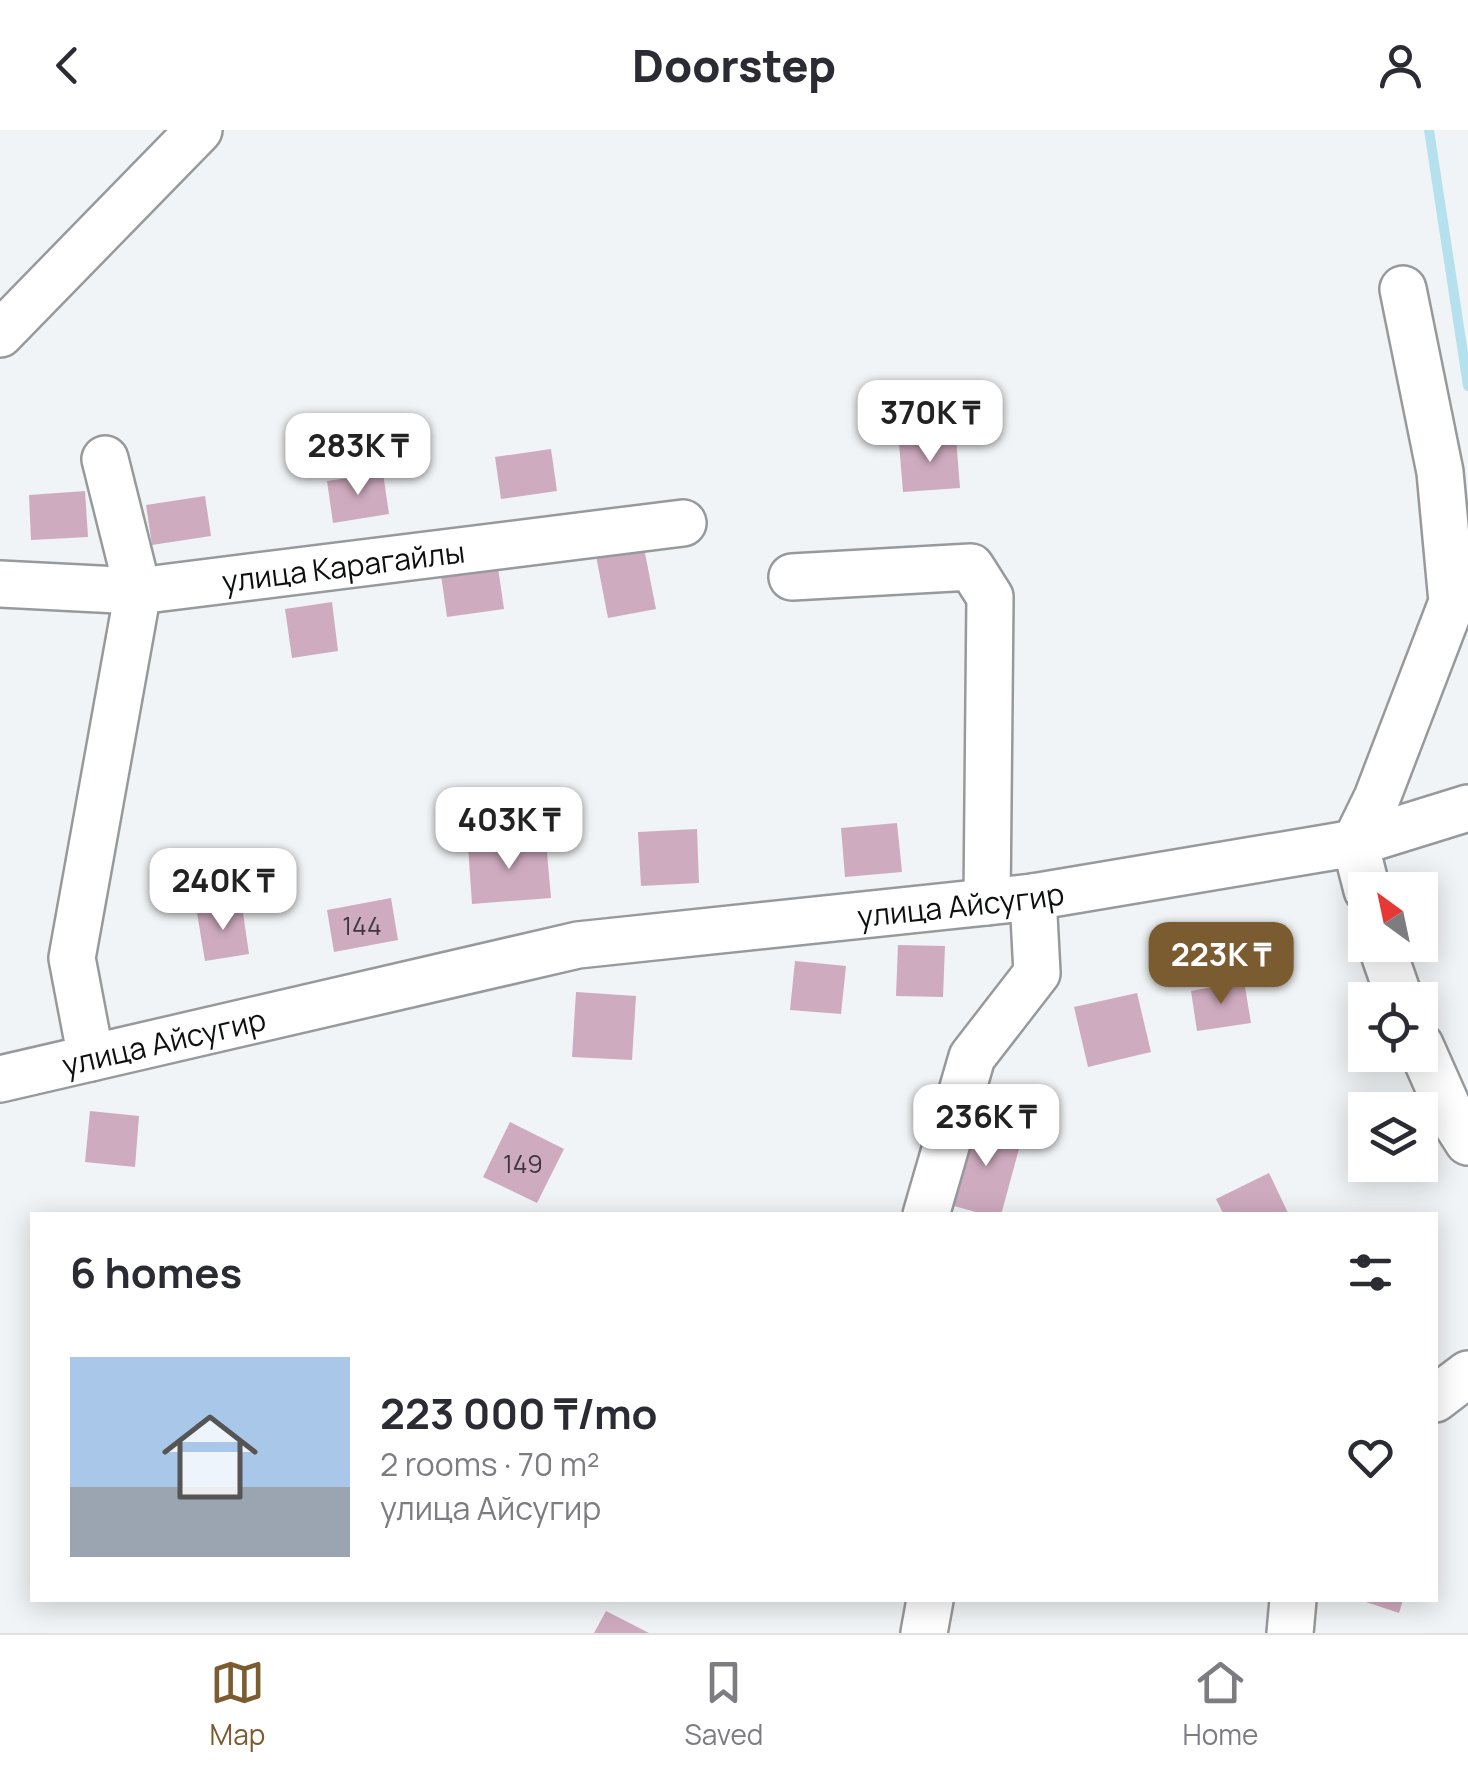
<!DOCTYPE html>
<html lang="en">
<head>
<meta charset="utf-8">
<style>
  :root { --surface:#fff; --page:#f2f2f3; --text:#2b2b33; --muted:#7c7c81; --line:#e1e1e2; --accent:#7b5b30 }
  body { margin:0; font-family:Manrope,sans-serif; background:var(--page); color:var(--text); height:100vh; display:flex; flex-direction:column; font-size:38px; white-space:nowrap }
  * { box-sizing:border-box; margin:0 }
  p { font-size:32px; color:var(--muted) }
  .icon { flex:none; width:55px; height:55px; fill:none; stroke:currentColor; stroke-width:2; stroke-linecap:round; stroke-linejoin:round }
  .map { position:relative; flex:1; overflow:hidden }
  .drawer { position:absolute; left:30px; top:1082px; width:1408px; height:390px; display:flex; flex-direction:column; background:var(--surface); border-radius:0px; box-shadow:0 5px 25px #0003 }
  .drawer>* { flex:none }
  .needle { width:65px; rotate:327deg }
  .fabs { position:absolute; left:1348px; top:742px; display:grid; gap:20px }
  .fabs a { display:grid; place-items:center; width:90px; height:90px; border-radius:0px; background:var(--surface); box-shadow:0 5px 25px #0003; font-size:50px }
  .price { position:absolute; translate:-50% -85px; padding:0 22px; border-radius:20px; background:#fff; color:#222; font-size:32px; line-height:65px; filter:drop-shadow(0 2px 5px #0008) }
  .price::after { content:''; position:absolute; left:50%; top:60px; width:30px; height:22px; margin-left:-15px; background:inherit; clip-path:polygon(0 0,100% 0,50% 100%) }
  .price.active { background:var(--accent); color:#fff }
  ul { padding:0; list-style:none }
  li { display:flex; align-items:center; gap:30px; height:250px; padding:0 40px }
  li span { display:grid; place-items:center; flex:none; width:280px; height:200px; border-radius:0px; color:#555 }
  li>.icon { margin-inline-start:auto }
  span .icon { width:120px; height:120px; fill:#fffc; stroke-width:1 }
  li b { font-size:42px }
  h2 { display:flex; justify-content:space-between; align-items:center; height:120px; padding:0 40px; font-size:42px }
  header { display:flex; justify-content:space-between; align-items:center; height:130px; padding:0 40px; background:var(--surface); font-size:45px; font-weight:800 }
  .tabs { display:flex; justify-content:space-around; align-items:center; height:140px; border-top:2px solid var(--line); background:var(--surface); font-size:28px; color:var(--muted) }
  .tabs a { display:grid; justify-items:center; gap:5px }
  .tabs .active { color:var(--accent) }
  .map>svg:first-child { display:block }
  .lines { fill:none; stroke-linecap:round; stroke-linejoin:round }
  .stream { stroke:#b5e1ef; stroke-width:10 }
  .building { fill:#cfabbf }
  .minor-casing { stroke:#979a9c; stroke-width:50 }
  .minor { stroke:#fff; stroke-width:45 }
  .labels { text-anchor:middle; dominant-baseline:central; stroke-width:8; stroke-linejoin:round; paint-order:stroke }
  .number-label { font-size:25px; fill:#3e363c }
  .street-label { font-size:30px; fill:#0e0f10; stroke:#fff }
</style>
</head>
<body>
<header><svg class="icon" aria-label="back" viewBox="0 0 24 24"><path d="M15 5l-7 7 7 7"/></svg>Doorstep<svg class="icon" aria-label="person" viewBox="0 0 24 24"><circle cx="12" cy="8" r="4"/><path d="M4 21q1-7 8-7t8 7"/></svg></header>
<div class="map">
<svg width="1468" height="1503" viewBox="0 0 1468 1503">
  <rect width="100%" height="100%" fill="#f1f4f6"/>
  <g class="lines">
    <polyline class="stream" points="1429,0 1468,256"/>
  </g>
  <g class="building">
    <polygon points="956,308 960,358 903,362 899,313"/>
    <polygon points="551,319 557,361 501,369 495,327"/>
    <polygon points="383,343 389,384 333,393 327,351"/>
    <polygon points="85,361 88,407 31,410 29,365"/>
    <polygon points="205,366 211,406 152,415 146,375"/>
    <polygon points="644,418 656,479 608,488 596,426"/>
    <polygon points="497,431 504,479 447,487 440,438"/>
    <polygon points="332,472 338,521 292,528 285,479"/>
    <polygon points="897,693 902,742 845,747 841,698"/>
    <polygon points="697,699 699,753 641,756 638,702"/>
    <polygon points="546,711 551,768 472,774 468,716"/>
    <polygon points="391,768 398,810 334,822 327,780"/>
    <polygon points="242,776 249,824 205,831 197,783"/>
    <polygon points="898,815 945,816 943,867 896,866"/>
    <polygon points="795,831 846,836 841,884 790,880"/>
    <polygon points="1244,851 1251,893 1197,901 1191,861"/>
    <polygon points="576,862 636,866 632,930 572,927"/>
    <polygon points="1137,863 1151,922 1088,937 1074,877"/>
    <polygon points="90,981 139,986 135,1037 85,1032"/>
    <polygon points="973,991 1023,1004 1001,1085 987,1085 950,1075"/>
    <polygon points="510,992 564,1019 537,1073 483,1047"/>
    <polygon points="1269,1043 1289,1085 1224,1085 1216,1069"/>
    <polygon points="1360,1470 1403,1470 1399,1483"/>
    <polygon points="606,1481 649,1503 594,1503"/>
  </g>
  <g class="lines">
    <g class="minor-casing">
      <g id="minor">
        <polyline points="0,204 199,0"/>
        <polyline points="792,447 971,437 990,467 987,772"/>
        <path id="s1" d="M0,454L138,461L683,393"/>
        <polyline points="1367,760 1355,713 1468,678"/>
        <polyline points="1381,815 1400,870"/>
        <polyline points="1420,915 1452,987 1468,1012"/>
        <polyline points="91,928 72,828 138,461 105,329"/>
        <path id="s2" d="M0,949L578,815L1033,767L1355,713L1377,668L1452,472L1440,342L1403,159"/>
        <polyline points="926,1085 972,927 1037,843 1033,767"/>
        <polyline points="1435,1269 1468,1244"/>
        <polyline points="924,1503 930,1470"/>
        <polyline points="1290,1503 1293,1470"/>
      </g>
    </g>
    <use href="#minor" class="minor"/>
  </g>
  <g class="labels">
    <g class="number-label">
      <text x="362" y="795">144</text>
      <text x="523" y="1033">149</text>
    </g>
    <g class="street-label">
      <text stroke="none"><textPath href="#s1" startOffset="345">улица Карагайлы</textPath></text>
      <text stroke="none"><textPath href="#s2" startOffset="978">улица Айсугир</textPath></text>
      <text stroke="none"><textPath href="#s2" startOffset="168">улица Айсугир</textPath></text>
    </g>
  </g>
</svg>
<div class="fabs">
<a><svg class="needle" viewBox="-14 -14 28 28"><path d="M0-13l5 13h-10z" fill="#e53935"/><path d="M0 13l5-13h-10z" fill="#7c7c81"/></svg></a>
<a><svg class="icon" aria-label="locate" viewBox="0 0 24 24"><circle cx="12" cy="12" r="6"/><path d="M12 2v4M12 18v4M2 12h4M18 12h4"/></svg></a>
<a><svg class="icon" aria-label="layers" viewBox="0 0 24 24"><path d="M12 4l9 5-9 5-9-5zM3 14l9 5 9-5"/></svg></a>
</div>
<b class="price" style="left:930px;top:335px">370K ₸</b>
<b class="price" style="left:358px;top:368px">283K ₸</b>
<b class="price" style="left:509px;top:742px">403K ₸</b>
<b class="price" style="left:223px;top:803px">240K ₸</b>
<b class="price active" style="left:1221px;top:877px">223K ₸</b>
<b class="price" style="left:986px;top:1039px">236K ₸</b>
<section class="drawer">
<h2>6 homes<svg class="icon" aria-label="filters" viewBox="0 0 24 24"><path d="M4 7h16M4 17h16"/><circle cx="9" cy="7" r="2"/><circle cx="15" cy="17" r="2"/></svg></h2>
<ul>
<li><span style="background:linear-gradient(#a9c7e8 65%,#9aa5b1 0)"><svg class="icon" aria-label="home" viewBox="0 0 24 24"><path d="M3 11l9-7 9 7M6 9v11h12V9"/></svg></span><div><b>223 000 ₸/mo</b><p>2 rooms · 70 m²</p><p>улица Айсугир</p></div><svg class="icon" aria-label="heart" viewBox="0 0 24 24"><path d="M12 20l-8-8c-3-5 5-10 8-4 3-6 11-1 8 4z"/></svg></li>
</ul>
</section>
</div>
<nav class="tabs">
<a class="active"><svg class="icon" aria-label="map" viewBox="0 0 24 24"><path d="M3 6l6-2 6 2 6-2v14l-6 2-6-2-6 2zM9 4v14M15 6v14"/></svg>Map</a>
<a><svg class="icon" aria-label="saved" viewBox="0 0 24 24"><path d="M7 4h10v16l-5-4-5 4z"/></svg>Saved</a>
<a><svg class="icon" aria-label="home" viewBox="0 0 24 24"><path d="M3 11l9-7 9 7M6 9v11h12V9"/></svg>Home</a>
</nav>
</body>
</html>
